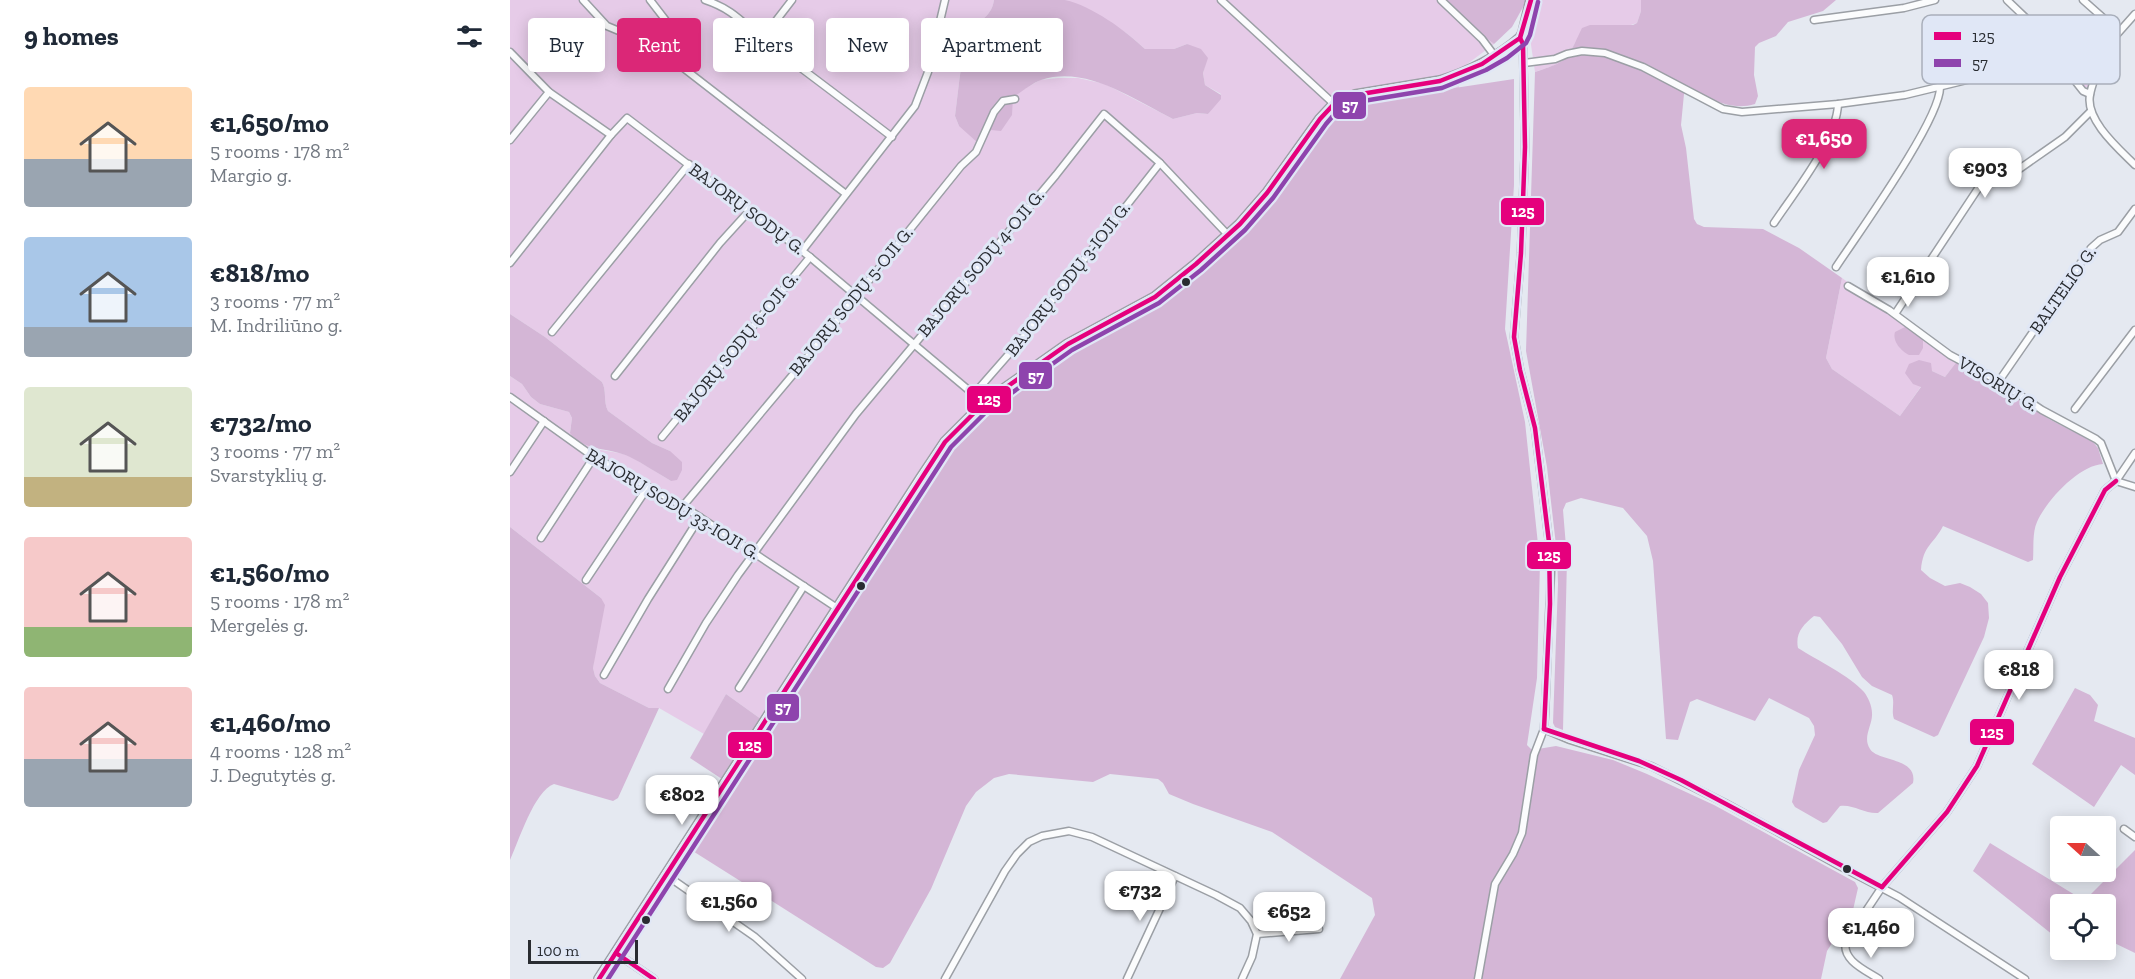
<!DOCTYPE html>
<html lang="en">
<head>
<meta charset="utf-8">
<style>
  :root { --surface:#fff; --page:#f6f6f7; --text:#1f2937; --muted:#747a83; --accent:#db2777 }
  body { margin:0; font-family:"Zilla Slab",serif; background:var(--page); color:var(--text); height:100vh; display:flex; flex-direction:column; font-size:22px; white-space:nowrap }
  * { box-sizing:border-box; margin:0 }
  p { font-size:20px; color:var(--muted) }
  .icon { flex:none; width:33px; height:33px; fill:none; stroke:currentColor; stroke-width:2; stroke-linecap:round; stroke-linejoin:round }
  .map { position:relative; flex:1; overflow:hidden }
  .details { display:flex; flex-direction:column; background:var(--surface); width:510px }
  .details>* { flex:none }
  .guide { position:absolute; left:18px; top:18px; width:570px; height:54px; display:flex; gap:12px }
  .needle { width:39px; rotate:291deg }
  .tools { position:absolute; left:1540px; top:816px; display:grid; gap:12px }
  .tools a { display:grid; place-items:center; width:66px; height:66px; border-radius:6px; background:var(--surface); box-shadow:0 3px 15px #0003; font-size:30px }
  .scale { position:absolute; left:18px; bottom:15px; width:110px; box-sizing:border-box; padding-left:6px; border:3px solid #292c31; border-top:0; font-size:16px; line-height:21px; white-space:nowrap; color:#292c31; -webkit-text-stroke:4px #e0e7f6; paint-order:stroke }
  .price { position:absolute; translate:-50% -51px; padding:0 14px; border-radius:12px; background:#fff; color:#222; font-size:20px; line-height:39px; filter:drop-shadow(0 2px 3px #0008) }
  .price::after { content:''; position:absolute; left:50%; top:36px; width:18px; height:14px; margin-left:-9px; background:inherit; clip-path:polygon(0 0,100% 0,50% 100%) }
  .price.selected { background:var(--accent); color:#fff }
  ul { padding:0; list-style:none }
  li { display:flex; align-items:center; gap:18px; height:150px; padding:0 24px }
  li span { display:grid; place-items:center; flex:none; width:168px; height:120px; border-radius:6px; color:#555 }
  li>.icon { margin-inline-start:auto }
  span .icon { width:72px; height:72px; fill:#fffc; stroke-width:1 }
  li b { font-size:26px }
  h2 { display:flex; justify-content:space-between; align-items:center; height:72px; padding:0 24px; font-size:26px }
  .tag { padding:0 21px; border-radius:6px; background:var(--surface); box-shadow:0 3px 15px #0003; font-size:21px; line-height:54px }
  .tag.selected { background:var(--accent); color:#fff }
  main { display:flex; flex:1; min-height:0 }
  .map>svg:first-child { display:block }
  .green { fill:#e6cbe8 }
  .forest { fill:#d4b6d6 }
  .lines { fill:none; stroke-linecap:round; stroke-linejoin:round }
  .street-casing { stroke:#9b9fa5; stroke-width:9 }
  .secondary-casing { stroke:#9b9fa5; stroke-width:12 }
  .street { stroke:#fbfcfd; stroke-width:6 }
  .secondary { stroke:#fbfcfd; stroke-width:9 }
  .bus-1-casing { stroke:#e0e7f6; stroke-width:9 }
  .bus-2-casing { stroke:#e0e7f6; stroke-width:9 }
  .bus-1 { stroke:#e5007d; stroke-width:4.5 }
  .bus-2 { stroke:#8e44ad; stroke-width:4.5 }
  .bus-dot { fill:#292c31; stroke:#e0e7f6; stroke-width:2 }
  .labels { text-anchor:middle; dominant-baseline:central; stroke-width:6; stroke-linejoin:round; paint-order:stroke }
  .street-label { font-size:18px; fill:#292c31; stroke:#e0e7f6 }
  .key { fill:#e0e7f6; stroke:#a9afbb; stroke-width:1.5 }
  .key-label { font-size:16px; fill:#292c31 }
  .line-badge { stroke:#e0e7f6; stroke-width:2 }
  .badge-label { font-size:16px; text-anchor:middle; font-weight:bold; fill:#fff }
</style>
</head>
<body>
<main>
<section class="details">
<h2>9 homes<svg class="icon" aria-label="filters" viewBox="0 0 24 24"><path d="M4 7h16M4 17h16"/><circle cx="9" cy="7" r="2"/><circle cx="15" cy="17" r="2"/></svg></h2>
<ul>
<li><span style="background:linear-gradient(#ffd9b3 60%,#9aa5b1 0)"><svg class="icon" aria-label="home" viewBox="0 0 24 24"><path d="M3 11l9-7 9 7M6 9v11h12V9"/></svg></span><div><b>€1,650/mo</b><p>5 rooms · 178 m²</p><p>Margio g.</p></div></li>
<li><span style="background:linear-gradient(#a9c7e8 75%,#9aa5b1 0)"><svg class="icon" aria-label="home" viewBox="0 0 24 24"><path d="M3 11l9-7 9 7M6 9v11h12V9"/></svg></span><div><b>€818/mo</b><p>3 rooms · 77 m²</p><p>M. Indriliūno g.</p></div></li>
<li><span style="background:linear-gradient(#dfe7d0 75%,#c2b280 0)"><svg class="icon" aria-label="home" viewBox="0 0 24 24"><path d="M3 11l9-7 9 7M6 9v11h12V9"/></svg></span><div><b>€732/mo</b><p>3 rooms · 77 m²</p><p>Svarstyklių g.</p></div></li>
<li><span style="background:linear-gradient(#f6c9c9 75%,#8fb573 0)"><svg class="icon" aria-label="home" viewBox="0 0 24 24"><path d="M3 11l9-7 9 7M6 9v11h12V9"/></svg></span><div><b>€1,560/mo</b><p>5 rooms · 178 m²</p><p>Mergelės g.</p></div></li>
<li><span style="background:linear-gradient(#f6c9c9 60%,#9aa5b1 0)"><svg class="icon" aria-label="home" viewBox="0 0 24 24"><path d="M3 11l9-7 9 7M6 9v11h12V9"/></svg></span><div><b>€1,460/mo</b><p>4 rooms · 128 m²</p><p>J. Degutytės g.</p></div></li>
</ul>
</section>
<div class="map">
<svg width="1625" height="979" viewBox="0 0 1625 979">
  <rect width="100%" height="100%" fill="#e5e9f1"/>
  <g class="green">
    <path d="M0,0H484C481,20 465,20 458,37C451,54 448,96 445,116L449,126L530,80L548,78H568L595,84L663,119L687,113L698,114L711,94L695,85L693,73L697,58L677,44L664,49H635C612,27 584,11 554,0H937L968,32L984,44L948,71L949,88C907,94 846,94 815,123C775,180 736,240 680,282C657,300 631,313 606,327C549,360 478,399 436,450L258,724L216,694L194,734L149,708H139L90,683L85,676L83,668L91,598L0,527V376L12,384L21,397L30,404L59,412L62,418L60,432L85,449L109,453L120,456L161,481L160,451L142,443L98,411C93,401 97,391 92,382L35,337L0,314Z"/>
    <path d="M1027,0H1131V11L1127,23L1065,43C1055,66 1047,64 1025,72L1020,38Z"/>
    <polygon points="1592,53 1580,87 1575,87 1567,79 1567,71"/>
    <polygon points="1332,278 1448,360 1435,377 1422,371 1390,416 1322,369 1316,358"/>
  </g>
  <g class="forest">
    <path d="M484,0C503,0 537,0 555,0C582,6 615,30 635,49H664L677,44L691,49L698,58L693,73L695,85L711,95V99L698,114L687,113L663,119C624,100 577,65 531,80C522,83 512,92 503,97L502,115L491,131L481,130L468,143L449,126L445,116C448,96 451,54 458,37C465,20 481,20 484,0Z"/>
    <polygon points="937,0 1017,0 1002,27 984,44 968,32"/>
    <path d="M1131,0H1326L1313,11L1278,22L1266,36L1249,43L1245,47L1244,75L1248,96L1245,104C1222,111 1202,100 1181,89L1174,94L1171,125L1176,148L1184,219L1187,224L1194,227L1253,229L1289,248L1332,278L1316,358L1322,369L1390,416L1411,387L1403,384L1395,373L1399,364L1409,360L1421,363L1422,371L1435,377L1448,360L1539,419L1583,442L1588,448L1593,464C1569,465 1536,501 1527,522C1522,533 1524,548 1523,560L1518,562L1433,526C1424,544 1413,545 1411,570L1420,578L1435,586L1450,583L1460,587L1471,594L1478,603L1479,618L1474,637L1428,735L1424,737L1384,719C1381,711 1385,703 1382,695L1362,686L1352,677L1332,644L1310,617L1304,616C1293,625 1285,633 1288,648C1307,660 1340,676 1354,692C1358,697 1362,706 1362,713C1363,725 1352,737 1360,749C1368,762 1408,757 1403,783L1368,813C1355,814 1343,804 1330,806L1317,822L1313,823L1285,807L1282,802L1289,770L1305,735L1304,726L1299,718L1259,698L1245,721L1187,699L1180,702L1168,740L1156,739L1143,561L1137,536L1113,508L1071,498L1056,503L1053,510L1057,559L1053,730L1045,727L1043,723L1048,584L1047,554L1037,467L1016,351L1025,72C1061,60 1056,61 1072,28L1080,25H1123L1127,23L1131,11Z"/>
    <path d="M1004,79V185L995,329L1015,422L1030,563L1027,678L1017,745L1022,750L1046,746L1103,760L1137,774L1204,805L1345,882L1348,888L1343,910L1317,951L1311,979H830L865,915L862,898L762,832L683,804L659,794L653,783L648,779L600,774L583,782L499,774L484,778L466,792L456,806L421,889L380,963L373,968L366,967L178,848L218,783L180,758L216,694L258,724L436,450C478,399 549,360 606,327C631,313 657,300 680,282C736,240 775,180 815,123L826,112L852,102Z"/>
    <path d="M0,314L35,337L92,382C97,391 93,401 98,411L142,443L160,451L172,462V470L167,480L161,481C147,473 134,464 120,457C100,447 74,452 60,433L62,418L59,412L30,404L21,397L12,384L0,376Z"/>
    <path d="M1395,327L1401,328L1413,340V348L1409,355H1399C1391,351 1382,341 1385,332Z"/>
    <path d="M0,527L91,598L95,605L83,668L85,676L90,683L139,708H149L108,798L103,801L44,784C24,791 9,841 0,860Z"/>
    <polygon points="1565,688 1580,695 1588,705 1584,721 1625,738 1625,775 1611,765 1584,807 1522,764"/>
    <polygon points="1480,843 1570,898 1580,895 1625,850 1625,953 1596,939 1596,904 1551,904 1551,939 1543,935 1463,871"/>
  </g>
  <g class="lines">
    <g class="street-casing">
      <g id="street">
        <polyline points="73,0 97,26 145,46 336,194"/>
        <polyline points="140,0 157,22 157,26 145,46"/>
        <path d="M195,0C225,10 233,24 256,42C298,73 340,105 382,137"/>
        <polyline points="711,0 824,104"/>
        <polyline points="931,0 972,39 984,55"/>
        <polyline points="1497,0 1566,66"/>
        <polyline points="1573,0 1608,31"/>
        <polyline points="1304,20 1394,8 1425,0"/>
        <polyline points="252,39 282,0"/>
        <path d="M1600,42C1594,58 1583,77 1580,95C1575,120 1609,149 1625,165"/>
        <polyline points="0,52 39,92 101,135 117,118 300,257 474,403"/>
        <polyline points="1014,63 1045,59 1057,54 1072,51 1095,53 1133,67 1213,109 1232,112 1328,104 1395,95 1490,72 1526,66 1558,72 1601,41 1625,14"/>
        <polyline points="1558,72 1573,91 1580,94"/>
        <polyline points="0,140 39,92"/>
        <path d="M1264,223C1284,193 1327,140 1328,104"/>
        <polyline points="292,251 405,106 418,72 435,0"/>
        <polyline points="0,263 101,135"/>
        <path d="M1326,267C1347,235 1431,119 1430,87"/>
        <polyline points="1338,286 1379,310 1440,355 1489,381 1532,410 1586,439 1591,443 1606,481"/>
        <polyline points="1385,314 1479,172 1488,168 1499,173 1505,172 1555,137 1581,111"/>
        <polyline points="42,332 179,164"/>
        <polyline points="105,376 210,243 240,210"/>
        <polyline points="1489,381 1581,248 1590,240 1608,232 1625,209"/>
        <polyline points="464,394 506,346 650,163"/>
        <polyline points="0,397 84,457 173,506 327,608"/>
        <polyline points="1565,409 1625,330"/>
        <polyline points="152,437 300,257"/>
        <polyline points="0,472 34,421"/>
        <polyline points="1606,481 1625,487"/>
        <polyline points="173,506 291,365 451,166 466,152 484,112 493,101 505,99"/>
        <polyline points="31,538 84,457"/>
        <polyline points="76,580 138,487"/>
        <polyline points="94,675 138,599 190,517"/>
        <polyline points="229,688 294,586"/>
        <polyline points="158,689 196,623 228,575 346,414 546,175 594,114 650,163 718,235"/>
        <polyline points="1034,729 1060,740 1141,766 1215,803 1328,865 1389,897 1515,979"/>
        <polyline points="1614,829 1625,837"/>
        <polyline points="156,875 245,937 292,979"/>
        <polyline points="747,934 809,929"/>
        <polyline points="106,953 144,979"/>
        <polyline points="435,979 495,871 507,854 519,842 532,836 559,831 582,837 706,895 730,908 741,921 747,934 742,957 732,979"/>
        <polyline points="617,979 665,876"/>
        <polyline points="968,979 985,884 1003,854 1012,833 1024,755 1034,729 1035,714 1041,571 1039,542 1025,428 1010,370 1004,337 1011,253 1015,147 1013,44 1010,38"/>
        <path d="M1369,979C1355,970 1331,960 1336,941L1372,887L1437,812L1467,766L1550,577L1595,490L1606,481L1625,453"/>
      </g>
    </g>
    <g class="secondary-casing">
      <path id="secondary" d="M89,979L411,478L435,442L474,403L558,344L645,297L686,264L730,224L757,193L810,119L824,104L845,95L930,81C957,73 989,57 1010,38L1013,33L1021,0"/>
    </g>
    <use href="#street" class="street"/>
    <use href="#secondary" class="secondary"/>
    <g class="bus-1-casing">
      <g id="bus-1">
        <polyline points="1010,38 1013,44 1015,147 1011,253 1004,337 1010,370 1025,428 1039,542 1040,604 1034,729"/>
        <polyline points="1034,729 1129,761 1171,780 1372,887"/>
        <polyline points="1372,887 1437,812 1467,766 1550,577 1595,490 1606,481"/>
        <polyline points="106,953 144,979"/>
        <polyline points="89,979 435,442 474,403 558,344 645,297 686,264 730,224 757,193 810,119 824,104 845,95 930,81 972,64 1010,38 1021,0"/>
      </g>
    </g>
    <g class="bus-2-casing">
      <polyline id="bus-2" points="98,979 441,447 479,409 562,350 649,303 691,270 735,230 763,198 816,124 828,110 847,102 932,88 976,70 997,58 1016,43 1020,35 1028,2"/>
    </g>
    <use href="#bus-1" class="bus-1"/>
    <use href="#bus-2" class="bus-2"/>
  </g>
  <g class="bus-dot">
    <circle cx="676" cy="282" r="5"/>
    <circle cx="351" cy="586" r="5"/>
    <circle cx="1337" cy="869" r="5"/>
    <circle cx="136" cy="920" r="5"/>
  </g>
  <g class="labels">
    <g class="street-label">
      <text transform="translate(237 209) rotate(37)">BAJORŲ SODŲ G.</text>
      <text transform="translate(471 263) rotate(-50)">BAJORŲ SODŲ 4-OJI G.</text>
      <text transform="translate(558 279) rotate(-52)">BAJORŲ SODŲ 3-IOJI G.</text>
      <text transform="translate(1553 290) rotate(-55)">BALTELIO G.</text>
      <text transform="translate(341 301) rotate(-51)">BAJORŲ SODŲ 5-OJI G.</text>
      <text transform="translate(226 347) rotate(-51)">BAJORŲ SODŲ 6-OJI G.</text>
      <text transform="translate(1488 384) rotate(31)">VISORIŲ G.</text>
      <text transform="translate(163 504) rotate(31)">BAJORŲ SODŲ 33-IOJI G.</text>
    </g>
  </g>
  <rect x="1412" y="15" width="198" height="69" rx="9" class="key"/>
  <rect x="1424" y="32" width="27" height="8" fill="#e5007d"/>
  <rect x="1424" y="59" width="27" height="8" fill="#8e44ad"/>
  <g class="key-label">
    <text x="1462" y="42">125</text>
    <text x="1462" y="69">57</text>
  </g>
  <g class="line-badge">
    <rect x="822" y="91" width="35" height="29" rx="6" fill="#8e44ad"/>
    <rect x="990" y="197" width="45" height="29" rx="6" fill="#e5007d"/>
    <rect x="508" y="361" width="35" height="29" rx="6" fill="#8e44ad"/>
    <rect x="456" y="385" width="46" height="29" rx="6" fill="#e5007d"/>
    <rect x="1016" y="541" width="46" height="29" rx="6" fill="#e5007d"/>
    <rect x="256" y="693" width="34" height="29" rx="6" fill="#8e44ad"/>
    <rect x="1459" y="718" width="46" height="28" rx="6" fill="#e5007d"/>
    <rect x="217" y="731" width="46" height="28" rx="6" fill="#e5007d"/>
  </g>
  <g class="badge-label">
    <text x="840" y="111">57</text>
    <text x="1013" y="217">125</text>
    <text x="526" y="382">57</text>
    <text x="479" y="405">125</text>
    <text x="1039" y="561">125</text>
    <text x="273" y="713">57</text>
    <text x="1482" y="738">125</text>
    <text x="240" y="751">125</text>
  </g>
</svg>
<div class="tools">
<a><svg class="needle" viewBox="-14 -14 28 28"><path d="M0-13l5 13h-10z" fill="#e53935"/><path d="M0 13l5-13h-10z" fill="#747a83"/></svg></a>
<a><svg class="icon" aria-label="locate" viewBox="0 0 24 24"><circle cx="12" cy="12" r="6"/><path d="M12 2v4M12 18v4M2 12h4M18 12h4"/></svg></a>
</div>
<div class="scale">100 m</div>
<b class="price selected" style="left:1314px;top:170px">€1,650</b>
<b class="price" style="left:1475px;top:199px">€903</b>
<b class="price" style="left:1398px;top:308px">€1,610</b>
<b class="price" style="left:1509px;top:701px">€818</b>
<b class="price" style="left:172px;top:826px">€802</b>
<b class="price" style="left:630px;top:922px">€732</b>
<b class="price" style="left:219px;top:933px">€1,560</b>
<b class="price" style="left:779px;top:943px">€652</b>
<b class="price" style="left:1361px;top:959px">€1,460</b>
<div class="guide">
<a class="tag">Buy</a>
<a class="tag selected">Rent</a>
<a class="tag">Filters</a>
<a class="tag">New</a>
<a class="tag">Apartment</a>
</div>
</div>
</main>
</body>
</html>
